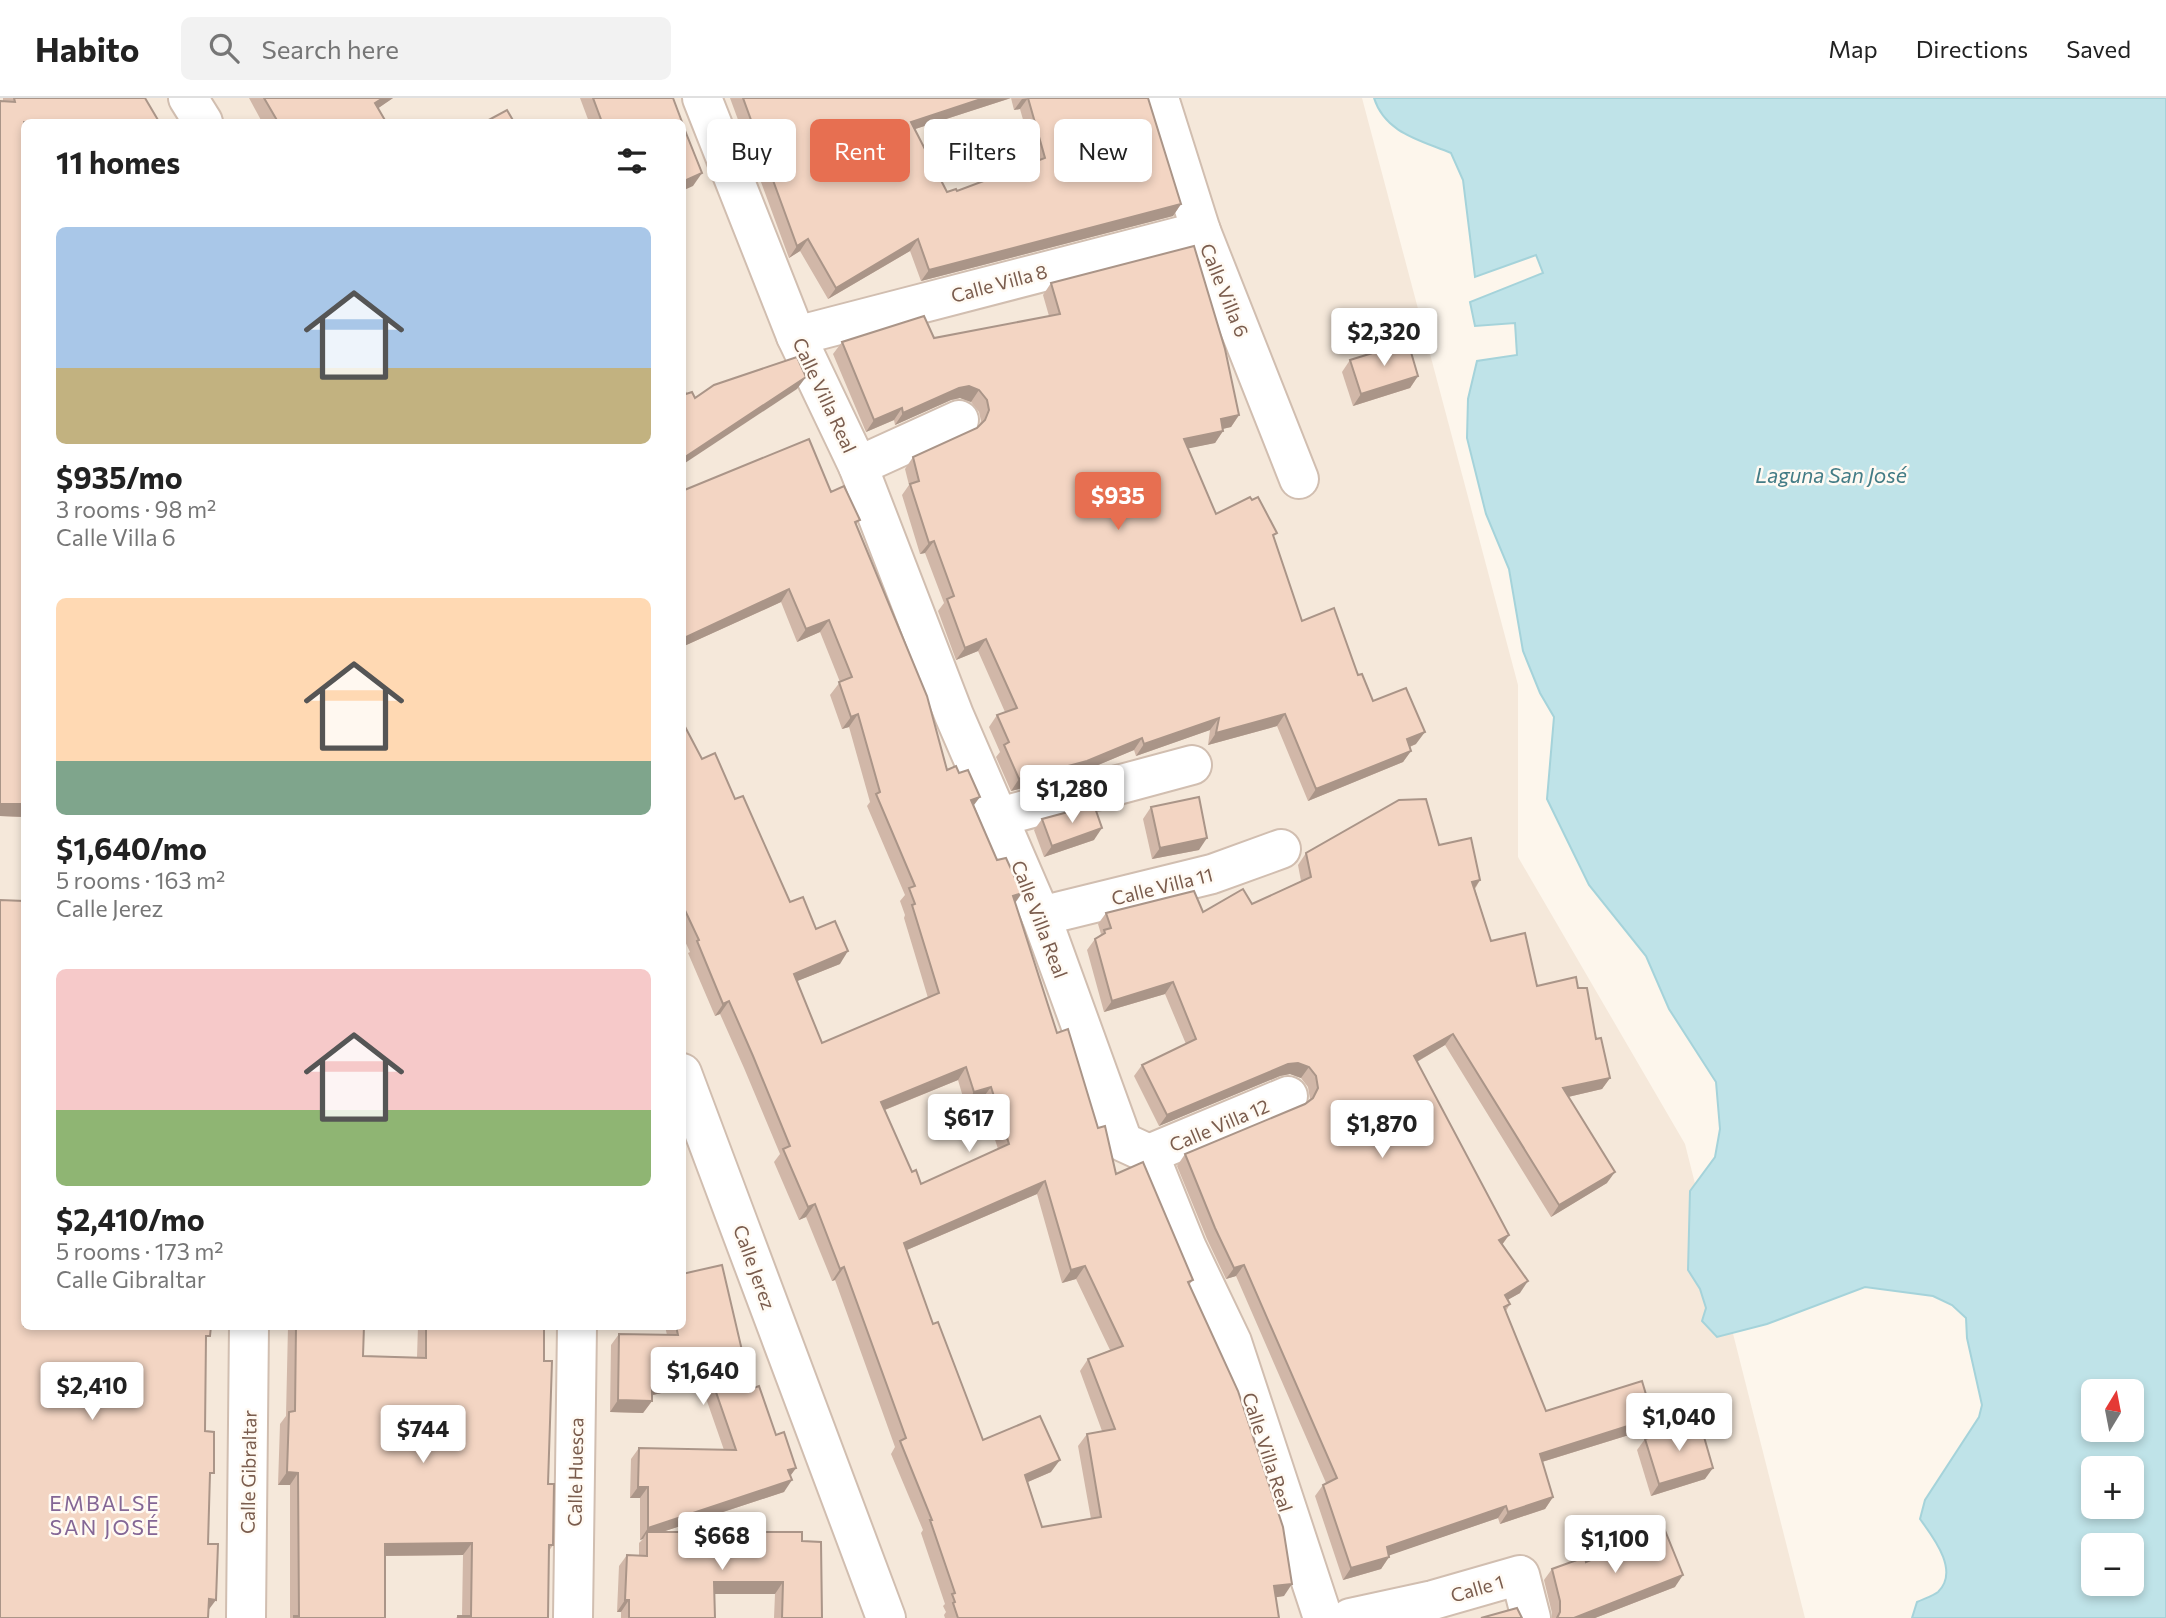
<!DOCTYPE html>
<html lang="en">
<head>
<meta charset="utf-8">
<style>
  :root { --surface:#fff; --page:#f2f2f2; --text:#222; --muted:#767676; --line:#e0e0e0; --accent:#e76f51 }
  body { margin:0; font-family:Commissioner,sans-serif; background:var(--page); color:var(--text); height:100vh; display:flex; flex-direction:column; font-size:26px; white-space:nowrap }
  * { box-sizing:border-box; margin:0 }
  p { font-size:23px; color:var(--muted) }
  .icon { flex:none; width:38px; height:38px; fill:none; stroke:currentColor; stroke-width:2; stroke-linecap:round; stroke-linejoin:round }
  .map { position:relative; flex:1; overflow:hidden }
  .drawer { position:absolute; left:21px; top:21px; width:665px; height:1211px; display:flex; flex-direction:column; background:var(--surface); border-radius:10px; box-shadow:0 4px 10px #0003 }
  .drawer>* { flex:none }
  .hud { position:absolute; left:707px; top:21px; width:665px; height:63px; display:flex; gap:14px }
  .needle { width:46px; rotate:10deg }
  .fabs { position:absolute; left:2081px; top:1281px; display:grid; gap:14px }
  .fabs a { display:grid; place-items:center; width:63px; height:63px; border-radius:10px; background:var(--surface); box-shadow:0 4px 10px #0003; font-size:35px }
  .price { position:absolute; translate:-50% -60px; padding:0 16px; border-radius:7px; background:#fff; color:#222; font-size:23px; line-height:46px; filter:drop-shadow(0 2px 4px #0008) }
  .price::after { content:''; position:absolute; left:50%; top:42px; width:21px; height:16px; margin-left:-10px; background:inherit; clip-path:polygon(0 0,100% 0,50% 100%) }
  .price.active { background:var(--accent); color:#fff }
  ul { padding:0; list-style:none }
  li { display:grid; align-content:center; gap:14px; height:371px; padding:0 35px }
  li span { display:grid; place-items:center; height:217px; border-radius:10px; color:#555 }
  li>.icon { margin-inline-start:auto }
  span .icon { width:126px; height:126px; fill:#fffc; stroke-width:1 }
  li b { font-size:30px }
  h2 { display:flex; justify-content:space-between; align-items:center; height:84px; padding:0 35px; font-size:30px }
  .tag { padding:0 24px; border-radius:10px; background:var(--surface); box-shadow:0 4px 10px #0003; font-size:24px; line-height:63px }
  .tag.active { background:var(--accent); color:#fff }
  header { display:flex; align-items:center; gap:42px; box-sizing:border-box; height:98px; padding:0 35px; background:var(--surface); border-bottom:2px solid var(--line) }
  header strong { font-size:33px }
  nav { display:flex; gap:38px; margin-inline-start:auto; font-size:24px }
  .search { width:490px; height:63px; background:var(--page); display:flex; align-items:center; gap:18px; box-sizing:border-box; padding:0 24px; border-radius:10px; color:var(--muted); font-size:26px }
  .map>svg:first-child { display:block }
  .residential { fill:#f5e8da; fill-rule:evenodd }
  .water { fill:#bfe3e8; stroke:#a5d3da; stroke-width:2; fill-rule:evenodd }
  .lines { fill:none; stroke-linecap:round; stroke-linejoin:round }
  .street-casing { stroke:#d1beb0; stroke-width:42 }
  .street { stroke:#fff; stroke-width:38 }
  .wall { fill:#d1b7a8; fill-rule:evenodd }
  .shaded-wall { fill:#aa9588 }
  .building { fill:#f3d5c3; stroke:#aa9588; stroke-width:2; fill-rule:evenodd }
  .labels { text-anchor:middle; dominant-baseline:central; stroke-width:5; stroke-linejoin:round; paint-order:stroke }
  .street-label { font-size:19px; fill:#7a5c4d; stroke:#fffaf3 }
  .water-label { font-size:21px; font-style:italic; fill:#437c86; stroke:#fffaf3 }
  .neighbourhood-label { font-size:21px; letter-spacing:2px; fill:#846695; stroke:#fffaf3 }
</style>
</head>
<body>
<header>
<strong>Habito</strong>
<div class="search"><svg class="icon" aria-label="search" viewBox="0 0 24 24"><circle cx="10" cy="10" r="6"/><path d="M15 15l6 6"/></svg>Search here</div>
<nav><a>Map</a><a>Directions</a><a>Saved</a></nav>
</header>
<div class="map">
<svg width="2166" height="1520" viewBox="0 0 2166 1520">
  <rect width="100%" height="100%" fill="#fdf6ec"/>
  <path class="residential" d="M0,0H1362L1518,587V759L1685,1046L1805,1520H0ZM24,24H682V1228H24Z"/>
  <path class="water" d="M1374,0H2166V1520H1912L1917,1504C1923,1501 1933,1498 1938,1494C1960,1473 1933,1439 1920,1421L1925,1402L1979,1319L1982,1307L1967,1240L1966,1220L1952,1207L1933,1198L1865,1189L1767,1226L1717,1239L1702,1223L1706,1210L1700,1191L1688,1172L1690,1093L1715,1059L1720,1031L1716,984L1669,911L1646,858L1589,787L1547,701L1554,619L1540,595L1523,553L1509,471L1486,416L1467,340L1468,301L1477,263L1517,257L1515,225L1475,228L1470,204L1543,175L1536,157L1475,179L1463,82L1451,55C1420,42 1385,35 1374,0ZM2093,1293H2132V1332H2093ZM2093,1370H2132V1409H2093ZM2093,1447H2132V1486H2093Z"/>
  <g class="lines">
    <g class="street-casing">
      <g id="street">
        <polyline points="188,0 203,24"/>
        <polyline points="702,0 796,238 858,368 954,617 1041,818 1123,1044 1149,1056 1187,1150 1232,1244 1323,1520"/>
        <polyline points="1159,0 1201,133 1299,381"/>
        <polyline points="796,238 1201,133"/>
        <polyline points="858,368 959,322"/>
        <polyline points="999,719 1192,667"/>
        <polyline points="1041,818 1212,776 1281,751"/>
        <polyline points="682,975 886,1520"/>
        <polyline points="1149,1056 1288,998"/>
        <polyline points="246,1520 249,1228"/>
        <polyline points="573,1520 577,1228"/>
        <polyline points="1350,1520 1433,1502 1520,1477 1531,1520"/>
      </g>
    </g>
    <use href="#street" class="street"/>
  </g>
  <g class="wall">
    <polygon points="3,0 145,0 24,24 24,719 0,718"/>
    <polygon points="249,0 393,0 378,10 386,24 262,24"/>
    <polygon points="580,0 673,0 682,24 589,24"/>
    <path d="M730,0H1148L1181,106L1173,118L921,183L910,153L828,201L800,153L789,160ZM1011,0L1014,12L1020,11L1035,64L957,93L947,94L915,31Z"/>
    <polygon points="1051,185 1239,317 1231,329 1223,331 1223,333 1215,345 1188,350 1216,416 1274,439 1302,523 1358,577 1373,603 1416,646 1410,649 1411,653 1403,664 1308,703 1277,628 1208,647 1210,632 1136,658 1134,652 1079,675 1011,693 996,659 1000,654 989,629 997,617 1005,614 978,553 956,562 938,513 944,505 925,455 920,456 902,397 909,387 905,371 913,359 977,330 979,328 981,323 979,314 971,304 960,300 951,302 895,327 894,322 866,334 833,256 842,244 934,240 1049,218 1043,197"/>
    <polygon points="1350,262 1418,278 1410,290 1353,308 1342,274"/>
    <path d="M682,393L831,394L860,422L856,427L947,672L974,707L1015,805L1057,935L1116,1076L1193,1182L1189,1187L1284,1498L1276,1499L1279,1520H945L944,1517L946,1514L943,1508L945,1506L921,1435L923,1432L891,1356L895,1349L835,1182L832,1183L806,1119L799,1122L774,1064L780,1056L744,970L720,916L715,918L688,855L690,854L682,837V623L702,661L735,701L790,804L816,831L840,866L797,883L822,945L928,900L904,820L905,817L900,803L905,797L867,708L870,704L849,629L842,631L830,597L840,584L820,534L797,544L781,504L682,549ZM958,982L965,1006L982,1001L998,1051L921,1086L912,1074L885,1012ZM1037,1096L1062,1185L1076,1181L1110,1252L1088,1261L1080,1273L1102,1333L1087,1336L1078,1348L1091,1421L1042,1429L1028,1384L1051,1374L983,1342L933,1226L907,1152Z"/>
    <polygon points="1151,709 1199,752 1152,761 1143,721"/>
    <polygon points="1042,721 1094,742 1044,759 1034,732"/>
    <polygon points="1439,747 1480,782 1475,791 1491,843 1537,888 1578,890 1610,980 1602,991 1568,999 1607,1085 1551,1119 1445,947 1417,964 1509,1137 1502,1147 1520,1195 1507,1202 1510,1206 1506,1213 1546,1313 1645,1332 1542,1364 1553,1399 1545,1411 1500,1426 1498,1420 1389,1457 1389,1459 1381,1471 1343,1482 1315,1398 1323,1387 1326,1385 1236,1178 1226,1181 1207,1141 1177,1068 1185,1056 1305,1006 1310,1001 1308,989 1301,980 1290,976 1280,978 1159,1028 1134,978 1142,967 1186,946 1165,896 1104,914 1087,852 1095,841 1101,836 1098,826 1106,815 1203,814 1252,806 1301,783 1298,767 1306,755"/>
    <polygon points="288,1228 364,1228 363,1258 417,1259 418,1228 544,1228 544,1263 548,1386 553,1447 549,1453 548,1520 456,1520 458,1518 462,1518 463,1457 385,1458 385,1520 290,1520 290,1387 278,1387 280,1326 286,1318"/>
    <polygon points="665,1228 682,1228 751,1291 776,1337 796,1370 790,1378 784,1394 662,1434 802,1443 822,1520 774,1520 775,1496 714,1496 715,1520 621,1520 621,1514 617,1514 619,1468 627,1457 639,1458 639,1445 643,1441 640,1442 640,1400 630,1400 631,1361 639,1350 724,1352 701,1286 652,1297 652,1303 643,1315 610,1314 611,1247 619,1236 667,1237"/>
    <polygon points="1645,1341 1705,1381 1651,1398 1637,1352"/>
    <polygon points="1586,1464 1675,1489 1595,1520 1552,1520 1552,1515 1544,1482 1552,1471"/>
  </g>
  <g class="shaded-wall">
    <polygon points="383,0 393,0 367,18 375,5"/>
    <polygon points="984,0 1011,0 903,35 911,24"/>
    <polygon points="1028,0 1020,11 1014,12 1022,1"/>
    <polygon points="702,75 693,88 682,93 682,84"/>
    <polygon points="1181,106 1173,118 921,183 929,172"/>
    <polygon points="808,141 800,153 789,160 797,148"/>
    <polygon points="918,141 910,153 828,201 836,190"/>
    <polygon points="1418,278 1410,290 1353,308 1361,296"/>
    <polygon points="806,279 797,291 682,367 682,361"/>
    <polygon points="969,288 979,292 971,304 960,300 951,302 895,327 903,315 959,290"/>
    <polygon points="902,310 894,322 866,334 874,322"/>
    <polygon points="1239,317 1231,329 1213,333 1221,321"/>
    <polygon points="1223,333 1215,345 1176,353 1184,341"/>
    <polygon points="934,443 925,455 920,456 929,445"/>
    <polygon points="789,491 781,504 682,549 682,541"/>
    <polygon points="829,522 820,534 797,544 806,531"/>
    <polygon points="986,541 978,553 956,562 965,550"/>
    <polygon points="858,616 849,629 842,631 851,619"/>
    <polygon points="1285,616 1277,628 1208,647 1216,635"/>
    <polygon points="1219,620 1210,632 1136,658 1144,646"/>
    <polygon points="1425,634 1416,646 1399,653 1407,641"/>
    <polygon points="1142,640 1134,652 1079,675 1011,693 1019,681"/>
    <polygon points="1411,653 1403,664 1308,703 1316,691"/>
    <polygon points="980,699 971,711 971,702"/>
    <polygon points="0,706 24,706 24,719 0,718"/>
    <polygon points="1102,730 1094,742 1044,759 1052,748"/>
    <polygon points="1207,740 1199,752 1152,761 1160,750"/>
    <polygon points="1480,782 1472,794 1472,784"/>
    <polygon points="1022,795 1013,808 1013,798"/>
    <polygon points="848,853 840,866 785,888 794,876"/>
    <polygon points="1173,884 1165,896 1104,914 1112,903"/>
    <polygon points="729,903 720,916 715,918 723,906"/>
    <polygon points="1453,936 1445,947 1406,970 1414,958"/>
    <polygon points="1298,965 1309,969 1301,980 1290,976 1280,978 1159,1028 1167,1017 1288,966"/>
    <polygon points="966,969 958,982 872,1017 881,1004"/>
    <polygon points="1610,980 1602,991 1555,1002 1563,990"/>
    <polygon points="991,989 982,1001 965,1006 974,994"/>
    <polygon points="1615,1074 1607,1085 1551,1119 1559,1107"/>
    <polygon points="1045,1083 1037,1096 895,1157 904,1145"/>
    <polygon points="815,1106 806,1119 799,1122 808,1109"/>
    <polygon points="1509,1137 1501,1148 1499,1142"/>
    <polygon points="1244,1167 1236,1178 1226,1181 1234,1170"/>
    <polygon points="1085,1168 1076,1181 1062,1185 1071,1172"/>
    <polygon points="844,1169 835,1182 832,1183 840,1171"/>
    <polygon points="1528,1183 1520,1195 1497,1208 1505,1197"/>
    <polygon points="709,1274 701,1286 644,1299 652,1287"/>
    <polygon points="618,1302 652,1303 643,1315 610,1314"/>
    <polygon points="1653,1320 1645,1332 1532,1367 1540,1356"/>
    <polygon points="1060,1362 1051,1374 1016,1389 1025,1377"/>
    <polygon points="796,1370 788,1381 788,1372"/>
    <polygon points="1713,1370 1705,1381 1651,1398 1659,1386"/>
    <polygon points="287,1374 298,1375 290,1387 278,1387"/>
    <polygon points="792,1382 784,1394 647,1439 647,1434 643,1441 640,1442 648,1430"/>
    <polygon points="638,1389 648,1389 640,1400 630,1400"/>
    <polygon points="1553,1399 1545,1411 1500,1426 1508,1414"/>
    <polygon points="1506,1408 1498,1420 1379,1461 1387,1449"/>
    <polygon points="472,1445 463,1457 377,1458 385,1446"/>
    <polygon points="1389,1459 1381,1471 1343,1482 1351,1470"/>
    <polygon points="1683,1477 1675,1489 1595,1520 1574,1520"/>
    <polygon points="714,1484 783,1484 775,1496 706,1496"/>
    <polygon points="1292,1486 1284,1498 1265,1501 1274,1488"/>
    <polygon points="209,1501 216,1502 207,1514"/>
    <polygon points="625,1502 629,1502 621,1514 617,1514"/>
  </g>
  <g class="building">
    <polygon points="14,0 145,0 158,22 167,22 167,24 24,24 24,706 0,706 0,3 15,4"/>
    <polygon points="264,0 383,0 375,5 386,24 278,24"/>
    <polygon points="593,0 673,0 682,24 602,24"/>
    <polygon points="743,0 984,0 911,24 947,94 956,91 957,93 1045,60 1028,0 1148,0 1181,106 929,172 918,141 836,190 808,141 797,148"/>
    <polygon points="507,12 514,24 485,24"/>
    <polygon points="682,25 702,75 682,84"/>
    <polygon points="1194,148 1225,251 1239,317 1221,321 1223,333 1184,341 1216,416 1250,399 1252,402 1258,399 1277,435 1273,437 1302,523 1334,510 1358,577 1362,576 1373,603 1406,590 1425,634 1407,641 1411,653 1316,691 1285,616 1216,635 1219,620 1144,646 1142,640 1087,663 1019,681 1004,647 1009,644 997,617 1017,610 986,541 965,550 947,501 954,498 934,443 929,445 910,386 919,383 913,359 977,330 985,322 989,312 987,302 979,292 969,288 959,290 903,315 902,310 874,322 842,244 924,218 934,240 1060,216 1051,185"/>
    <polygon points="1408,244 1418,278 1361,296 1350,262"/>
    <polygon points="797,259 806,279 682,361 682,287 686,296 692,294 695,300 714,287"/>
    <path d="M809,341L831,394L844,388L860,422L855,424L927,598L947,672L956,668L959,675L968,672L980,699L971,702L997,762L1006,760L1022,795L1013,798L1057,935L1068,931L1098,1030L1105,1028L1116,1076L1143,1064L1193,1182L1188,1184L1238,1293L1283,1429L1292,1486L1274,1488L1279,1520H958L953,1505L955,1504L952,1496L955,1495L930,1422H932L900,1343L906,1340L844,1169L840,1171L815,1106L808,1109L783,1051L790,1048L753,958L729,903L723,906L697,843L699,842L682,806V623L702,661L715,655L735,701L743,698L790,804L803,799L816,831L835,823L848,853L794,876L822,945L939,895L912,807L915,806L909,790L915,788L876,696L880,694L858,616L851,619L839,584L852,579L829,522L806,531L789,491L682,541V393ZM966,969L974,994L991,989L1009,1046L921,1086L916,1072L912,1074L881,1004ZM1045,1083L1071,1172L1085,1168L1123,1248L1088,1261L1115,1331L1087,1336L1101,1419L1042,1429L1025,1377L1060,1362L1040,1318L983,1342L938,1224L933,1226L904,1145Z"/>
    <polygon points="1199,699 1207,740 1160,750 1151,709"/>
    <polygon points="1426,701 1439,747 1471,740 1480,782 1472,784 1491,843 1525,835 1537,888 1576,879 1578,890 1587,890 1596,941 1601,940 1610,980 1563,990 1615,1074 1559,1107 1453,936 1414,958 1509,1137 1499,1142 1528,1183 1505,1197 1510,1206 1504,1209 1546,1313 1642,1283 1653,1320 1540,1356 1553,1399 1508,1414 1506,1408 1387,1449 1389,1459 1351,1470 1323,1387 1337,1380 1244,1167 1234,1170 1215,1130 1185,1056 1305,1006 1313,1000 1318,990 1316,978 1309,969 1298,965 1288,966 1167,1017 1142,967 1196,941 1173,884 1112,903 1095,841 1105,835 1104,832 1111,830 1106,815 1194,793 1203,814 1243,791 1252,806 1311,779 1306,755 1399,702"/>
    <polygon points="1094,707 1102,730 1052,748 1042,721"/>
    <polygon points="0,802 24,803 24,1228 211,1228 210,1238 206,1238 205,1333 214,1334 214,1375 210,1375 208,1446 218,1446 216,1502 209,1501 208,1520 0,1520"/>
    <polygon points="722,1167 751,1291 759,1288 776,1337 784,1334 796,1370 788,1372 792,1382 648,1430 648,1389 638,1389 639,1350 736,1352 709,1274 652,1287 652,1303 618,1302 619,1236 678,1237 676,1228 682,1228 682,1176"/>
    <polygon points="296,1228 364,1228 363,1258 426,1260 426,1228 544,1228 544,1263 552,1263 548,1386 554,1386 553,1447 549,1447 548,1520 458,1520 458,1518 471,1518 472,1445 385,1446 385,1520 294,1520 294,1518 299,1518 298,1375 287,1374 289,1314 295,1313"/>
    <polygon points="1700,1325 1713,1370 1659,1386 1645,1341"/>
    <polygon points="1664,1430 1683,1477 1574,1520 1557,1520 1560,1514 1560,1503 1552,1471 1585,1459 1586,1464"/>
    <polygon points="647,1434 802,1434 802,1443 821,1444 822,1520 782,1520 783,1484 714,1484 715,1520 629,1520 629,1502 625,1502 627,1457 647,1458"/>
    <polygon points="1517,1510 1522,1520 1481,1520"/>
  </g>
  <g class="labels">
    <g class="street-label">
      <text transform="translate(999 185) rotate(-15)">Calle Villa 8</text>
      <text transform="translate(1225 192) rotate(68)">Calle Villa 6</text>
      <text transform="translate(825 297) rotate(65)">Calle Villa Real</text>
      <text transform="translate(1162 788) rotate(-14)">Calle Villa 11</text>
      <text transform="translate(1040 821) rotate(69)">Calle Villa Real</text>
      <text transform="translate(1219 1027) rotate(-23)">Calle Villa 12</text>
      <text transform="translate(755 1169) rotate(70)">Calle Jerez</text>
      <text transform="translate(1268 1354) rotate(72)">Calle Villa Real</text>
      <text transform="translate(248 1374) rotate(-89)">Calle Gibraltar</text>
      <text transform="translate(575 1374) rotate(-89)">Calle Huesca</text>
      <text transform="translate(1477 1490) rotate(-16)">Calle 1</text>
    </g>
    <g class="water-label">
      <text x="1831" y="376">Laguna San José</text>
    </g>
    <g class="neighbourhood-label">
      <text x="105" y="1404">EMBALSE<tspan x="105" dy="24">SAN JOSÉ</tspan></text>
    </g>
  </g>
</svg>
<div class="fabs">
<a><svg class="needle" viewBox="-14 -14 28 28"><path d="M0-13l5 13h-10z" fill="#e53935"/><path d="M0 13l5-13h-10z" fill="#767676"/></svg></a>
<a>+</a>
<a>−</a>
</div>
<b class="price" style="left:1384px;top:270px">$2,320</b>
<b class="price active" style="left:1118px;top:434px">$935</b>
<b class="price" style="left:1072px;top:727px">$1,280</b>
<b class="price" style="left:969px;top:1056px">$617</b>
<b class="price" style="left:1382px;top:1062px">$1,870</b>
<b class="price" style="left:703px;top:1309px">$1,640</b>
<b class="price" style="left:92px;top:1324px">$2,410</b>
<b class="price" style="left:1679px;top:1355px">$1,040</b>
<b class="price" style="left:423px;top:1367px">$744</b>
<b class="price" style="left:722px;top:1474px">$668</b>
<b class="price" style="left:1615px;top:1477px">$1,100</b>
<div class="hud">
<a class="tag">Buy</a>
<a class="tag active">Rent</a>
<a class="tag">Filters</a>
<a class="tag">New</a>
</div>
<section class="drawer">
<h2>11 homes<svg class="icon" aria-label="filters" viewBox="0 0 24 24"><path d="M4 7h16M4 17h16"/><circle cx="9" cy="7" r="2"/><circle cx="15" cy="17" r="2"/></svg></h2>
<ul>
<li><span style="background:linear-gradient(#a9c7e8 65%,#c2b280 0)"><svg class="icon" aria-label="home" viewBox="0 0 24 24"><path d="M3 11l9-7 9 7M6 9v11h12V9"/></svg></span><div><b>$935/mo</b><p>3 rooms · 98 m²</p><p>Calle Villa 6</p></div></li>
<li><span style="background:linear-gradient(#ffd9b3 75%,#7fa58c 0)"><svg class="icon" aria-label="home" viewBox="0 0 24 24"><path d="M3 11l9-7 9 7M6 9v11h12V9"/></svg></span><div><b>$1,640/mo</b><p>5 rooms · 163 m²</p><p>Calle Jerez</p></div></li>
<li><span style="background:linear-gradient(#f6c9c9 65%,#8fb573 0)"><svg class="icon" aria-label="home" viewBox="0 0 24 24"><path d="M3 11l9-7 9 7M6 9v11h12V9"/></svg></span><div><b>$2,410/mo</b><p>5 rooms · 173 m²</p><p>Calle Gibraltar</p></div></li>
</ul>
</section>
</div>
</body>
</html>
